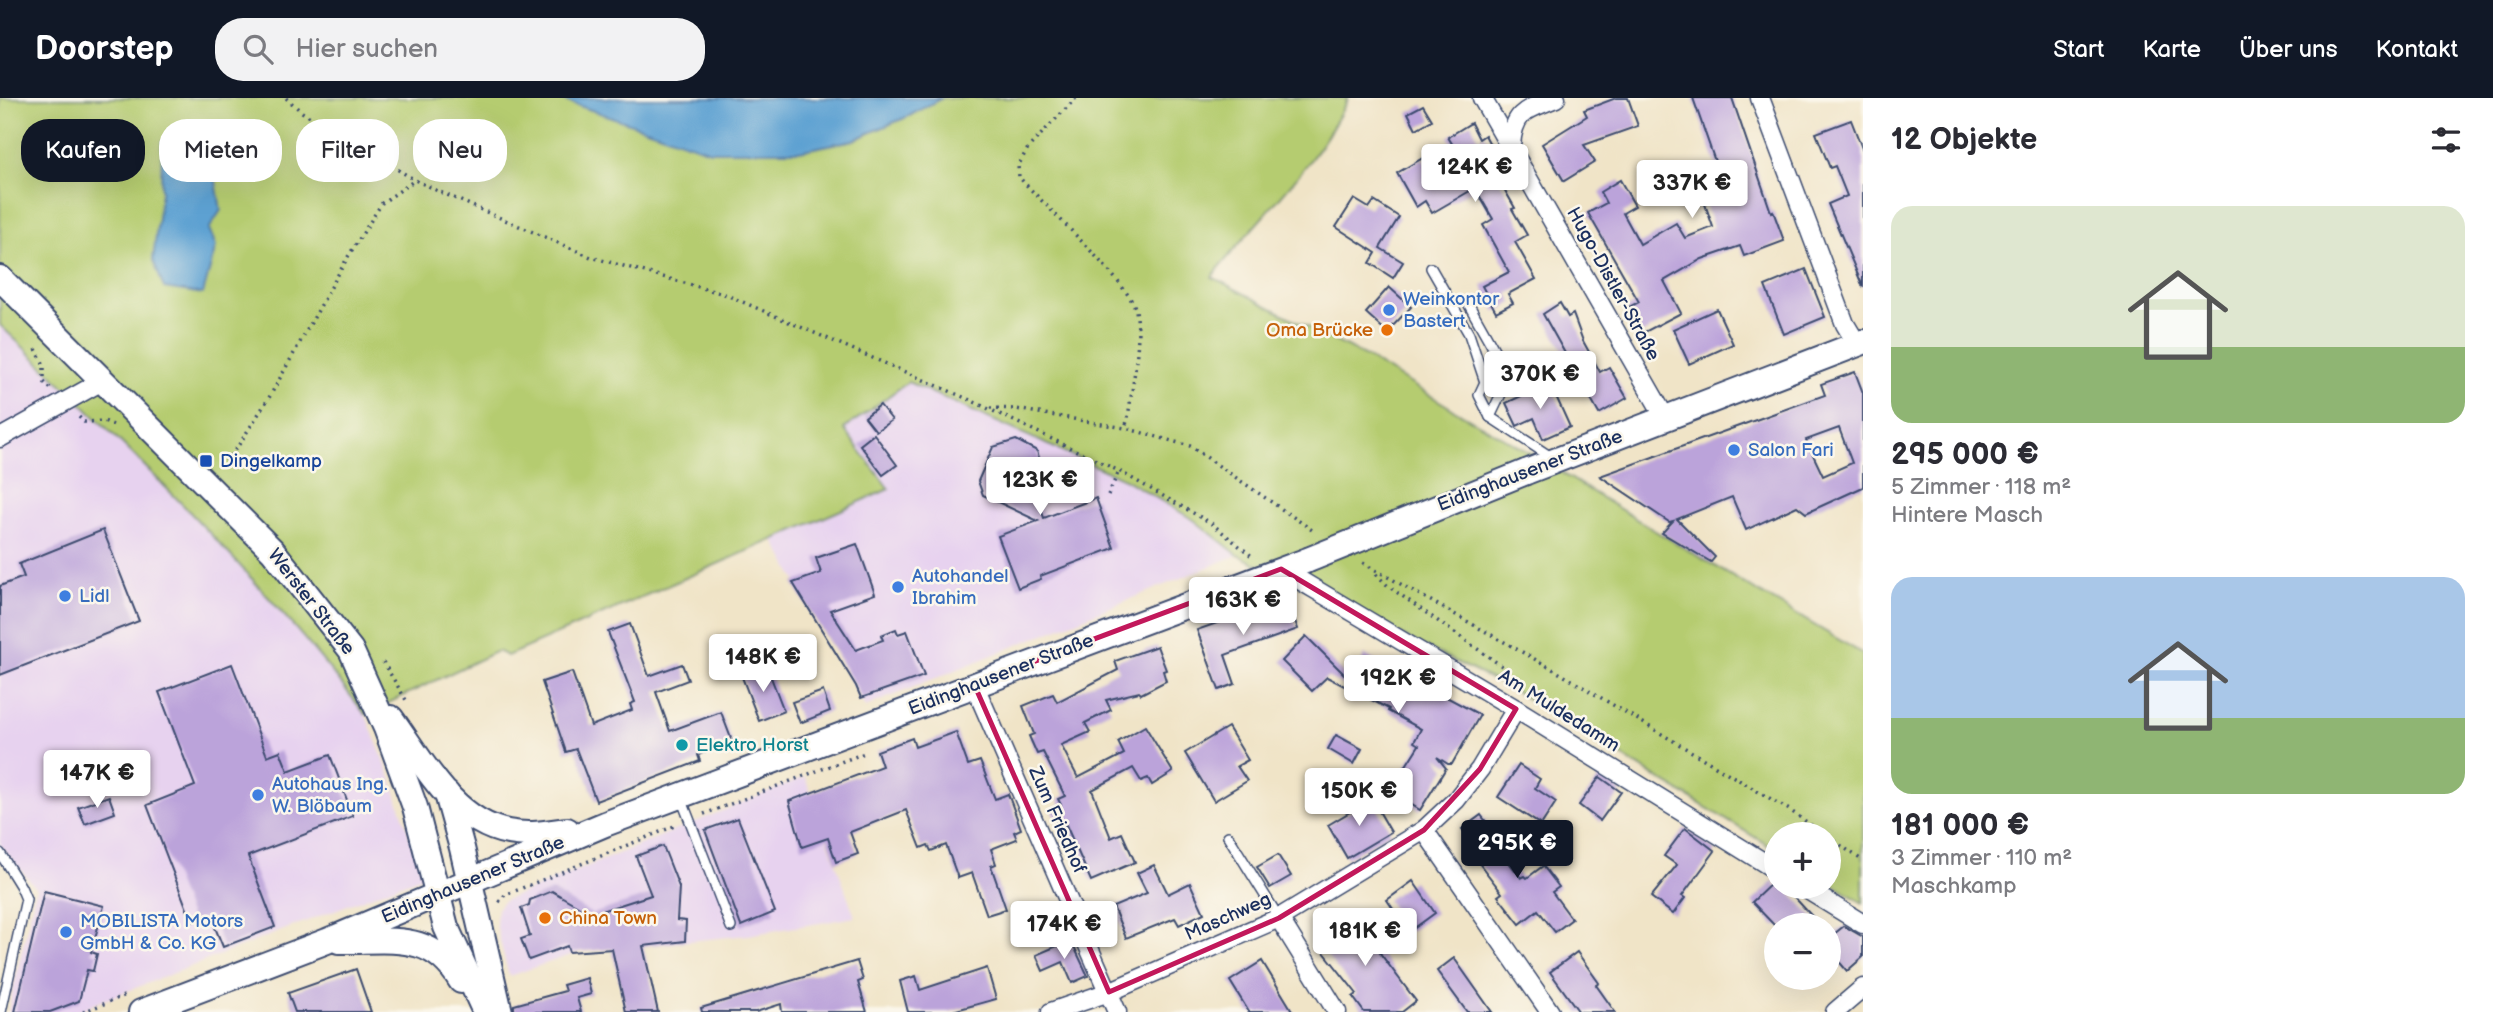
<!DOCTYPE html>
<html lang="de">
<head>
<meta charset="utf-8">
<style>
  :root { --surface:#fff; --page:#f2f2f3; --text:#2b2b33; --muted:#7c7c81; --accent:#111827 }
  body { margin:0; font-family:"Balsamiq Sans",sans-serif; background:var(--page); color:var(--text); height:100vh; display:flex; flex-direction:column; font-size:26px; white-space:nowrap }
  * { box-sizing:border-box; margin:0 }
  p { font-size:23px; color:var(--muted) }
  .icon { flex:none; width:38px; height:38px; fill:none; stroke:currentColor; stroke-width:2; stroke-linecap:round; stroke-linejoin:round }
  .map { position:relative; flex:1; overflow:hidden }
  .details { display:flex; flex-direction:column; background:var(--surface); width:630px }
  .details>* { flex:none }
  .banner { position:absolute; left:21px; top:21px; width:665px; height:63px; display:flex; gap:14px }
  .buttons { position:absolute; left:1764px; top:724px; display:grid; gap:14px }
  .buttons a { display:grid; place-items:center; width:77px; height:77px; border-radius:50%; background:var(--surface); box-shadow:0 7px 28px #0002; font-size:35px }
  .price { position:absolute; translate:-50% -60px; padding:0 16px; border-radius:7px; background:#fff; color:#222; font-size:23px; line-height:46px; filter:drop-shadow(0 2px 4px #0008) }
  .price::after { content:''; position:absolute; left:50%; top:42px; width:21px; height:16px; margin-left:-10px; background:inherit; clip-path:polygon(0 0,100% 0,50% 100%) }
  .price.active { background:var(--accent); color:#fff }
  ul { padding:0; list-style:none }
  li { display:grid; align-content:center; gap:14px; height:371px; padding:0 28px }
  li span { display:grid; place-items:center; height:217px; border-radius:21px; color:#555 }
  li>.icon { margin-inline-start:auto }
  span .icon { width:126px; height:126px; fill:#fffc; stroke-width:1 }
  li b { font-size:30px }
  h2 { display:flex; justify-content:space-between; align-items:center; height:84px; padding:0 28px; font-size:30px }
  .pill { padding:0 24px; border-radius:28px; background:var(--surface); box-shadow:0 7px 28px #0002; font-size:24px; line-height:63px }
  .pill.active { background:var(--accent); color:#fff }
  header { display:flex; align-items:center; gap:42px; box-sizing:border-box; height:98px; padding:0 35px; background:var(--accent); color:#fff }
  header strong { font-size:33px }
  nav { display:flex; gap:38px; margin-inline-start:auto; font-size:24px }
  .search { width:490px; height:63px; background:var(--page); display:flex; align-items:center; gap:18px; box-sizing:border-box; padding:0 24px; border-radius:28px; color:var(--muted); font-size:26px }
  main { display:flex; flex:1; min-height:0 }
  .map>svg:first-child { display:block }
  .built { fill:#e7d2ef }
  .green { fill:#b5cc70; stroke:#687e67; stroke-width:2 }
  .water { fill:#5da1d2; stroke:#3c6898; stroke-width:2 }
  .building { fill:#bba3da; fill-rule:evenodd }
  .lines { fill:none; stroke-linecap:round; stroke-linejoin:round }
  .service-casing { stroke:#3b4a6e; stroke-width:12 }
  .minor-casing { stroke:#3b4a6e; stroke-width:21 }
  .secondary-casing { stroke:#3b4a6e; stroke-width:28 }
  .path { stroke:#3b4a6e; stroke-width:3.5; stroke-dasharray:2 5; stroke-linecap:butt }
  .service { stroke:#fff; stroke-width:9 }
  .minor { stroke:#fff; stroke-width:18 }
  .secondary { stroke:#fff; stroke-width:24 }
  .secondary-bridge-casing { stroke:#3b4a6e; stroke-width:28; stroke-linecap:butt }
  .secondary-bridge { stroke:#fff; stroke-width:24 }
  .marked { fill:none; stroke:#c2185b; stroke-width:5; stroke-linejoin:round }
  .shop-dot { fill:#3f7fe0; stroke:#fbf7ec; stroke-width:2.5 }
  .food-dot { fill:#e8710a; stroke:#fbf7ec; stroke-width:2.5 }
  .transit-dot { fill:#1a4fb4; stroke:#fbf7ec; stroke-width:2.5 }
  .culture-dot { fill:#0f9aa8; stroke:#fbf7ec; stroke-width:2.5 }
  .labels { text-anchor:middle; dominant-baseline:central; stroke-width:5; stroke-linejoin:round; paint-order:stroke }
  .street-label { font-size:19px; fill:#1b2f5e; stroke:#fbf7ec }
  .shop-label { font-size:19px; fill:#366cbe; stroke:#fbf7ec; text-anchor:start }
  .food-label { font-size:19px; fill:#c56008; stroke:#fbf7ec; text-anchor:end }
  .transit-label { font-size:19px; fill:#164399; stroke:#fbf7ec; text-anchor:start }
  .culture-label { font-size:19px; fill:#0d838f; stroke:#fbf7ec; text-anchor:start }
</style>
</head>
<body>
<header>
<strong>Doorstep</strong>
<div class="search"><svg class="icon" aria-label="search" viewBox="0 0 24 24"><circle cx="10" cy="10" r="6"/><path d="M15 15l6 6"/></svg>Hier suchen</div>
<nav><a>Start</a><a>Karte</a><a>Über uns</a><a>Kontakt</a></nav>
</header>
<main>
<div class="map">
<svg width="1863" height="914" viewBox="0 0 1863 914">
  <rect width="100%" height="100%" fill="#fbf7ec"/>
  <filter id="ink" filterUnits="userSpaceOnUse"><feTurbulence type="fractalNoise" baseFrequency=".0143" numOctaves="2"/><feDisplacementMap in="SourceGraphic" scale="14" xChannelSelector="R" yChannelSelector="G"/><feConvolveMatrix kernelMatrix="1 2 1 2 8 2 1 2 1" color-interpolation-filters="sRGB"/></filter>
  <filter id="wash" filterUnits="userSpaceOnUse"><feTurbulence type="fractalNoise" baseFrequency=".00686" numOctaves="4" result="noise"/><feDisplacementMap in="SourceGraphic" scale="28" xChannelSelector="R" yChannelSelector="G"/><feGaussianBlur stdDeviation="1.57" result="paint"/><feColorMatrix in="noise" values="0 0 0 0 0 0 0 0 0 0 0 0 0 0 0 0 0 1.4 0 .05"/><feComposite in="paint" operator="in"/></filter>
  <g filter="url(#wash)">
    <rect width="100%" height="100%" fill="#f0e4c7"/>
    <g class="built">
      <polygon points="0,227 95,318 248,475 317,553 365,616 391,680 422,778 74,914 8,914 36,790 0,747"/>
      <polygon points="908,284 1124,381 1194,422 1238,457 865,609 774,442 888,391 844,331"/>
      <polygon points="805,679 855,819 748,837 580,854 509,878 496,827 497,811 503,803"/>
    </g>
    <path class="green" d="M0,0H556L799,53L854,42L909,18L942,0H1348C1316,70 1257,120 1212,179L1368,260L1466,319L1522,350L1652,431L1863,556V805L1829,784V737H1776V752L1513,592L1238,457L1194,422L1124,381L908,284L844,331L889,391L507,558L497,553L365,616C257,475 129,350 0,227Z"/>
    <g class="water">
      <polygon points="556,0 942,0 909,18 853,42 799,53 710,53"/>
      <polygon points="194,41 211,54 221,112 209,131 216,148 203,196 164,190 153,162 161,94 162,44"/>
    </g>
    <g id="blocks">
      <g class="building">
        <polygon points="1616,0 1628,0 1638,28 1584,47 1595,64 1564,83 1542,46 1587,18 1584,12"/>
        <polygon points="1693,0 1732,0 1771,114 1773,113 1784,143 1744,158 1740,148 1702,161 1664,183 1681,215 1641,236 1627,210 1639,204 1588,115 1606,105 1600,94 1620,82 1635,108 1623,115 1640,146 1676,125 1685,140 1713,129 1697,83 1719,75"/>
        <polygon points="1423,7 1432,22 1416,31 1408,15"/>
        <polygon points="1851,22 1863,53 1863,189 1828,106 1847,98 1835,68 1830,70 1816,35"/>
        <polygon points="1471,25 1479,41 1485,37 1494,54 1489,57 1494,67 1491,68 1515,110 1512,111 1527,137 1515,144 1536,181 1508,196 1513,205 1496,214 1482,188 1509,174 1483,127 1493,121 1475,90 1432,115 1425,103 1416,109 1397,75 1423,60 1429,71 1457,54 1448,39"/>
        <polygon points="1354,101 1369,110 1374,103 1399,119 1380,150 1403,164 1393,180 1370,165 1376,155 1336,129"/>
        <polygon points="1806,171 1825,219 1784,236 1765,188"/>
        <polygon points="1389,189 1411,209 1387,234 1366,215"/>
        <polygon points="1560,205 1568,219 1573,216 1583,243 1600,274 1609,269 1627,300 1599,316 1543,216"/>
        <polygon points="1717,211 1733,246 1689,266 1673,231"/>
        <path d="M1855,274L1863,295V389L1806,415L1797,408L1746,432L1732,399L1677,421L1715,459L1711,464L1662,435L1673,423L1669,424L1600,378L1825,297L1821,286ZM1839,330L1852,365L1823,378L1806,342Z"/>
        <polygon points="1550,285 1570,329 1543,341 1534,320 1517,328 1506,305"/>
        <polygon points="880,307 892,322 876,333 865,319"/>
        <polygon points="874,336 897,367 883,377 860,347"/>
        <polygon points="1016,342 1037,353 1044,376 1036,396 1044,420 1096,400 1114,450 1040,478 1041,481 1018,490 998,438 1038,423 983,397 978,383 993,349"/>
        <polygon points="103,432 139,523 0,577 0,488 24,479 19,466"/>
        <polygon points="857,446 875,496 830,512 856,552 883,542 881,537 896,531 898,536 907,533 924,578 861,600 856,588 793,485 821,475 816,460"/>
        <polygon points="1279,503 1283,513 1290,510 1298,531 1225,557 1235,586 1219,592 1197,532"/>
        <polygon points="630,526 649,578 682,566 688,582 656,594 670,633 721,614 732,643 698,657 700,663 596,703 576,651 566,654 542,584 572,574 591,628 632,612 630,606 635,604 608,534"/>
        <polygon points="1306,538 1351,583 1365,557 1439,599 1441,596 1480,617 1452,666 1448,666 1437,659 1446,670 1420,712 1390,693 1419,647 1414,644 1421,631 1388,613 1389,611 1327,579 1312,593 1282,563"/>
        <polygon points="1157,548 1166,572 1163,573 1166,583 1141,596 1139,594 1106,602 1111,612 1085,625 1090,634 1061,647 1078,680 1124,656 1118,644 1145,628 1173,674 1152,687 1148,680 1141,683 1133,670 1092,692 1111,740 1122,735 1135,764 1091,783 1066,727 1059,729 1052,711 1061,707 1058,701 1065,698 1043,654 1037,656 1029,638 1034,636 1023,608 1053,596 1057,604 1118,572 1115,563"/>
        <polygon points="232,566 267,658 280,653 288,673 330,657 353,718 248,758 275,829 223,849 210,817 192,824 147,707 195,688 159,594"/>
        <polygon points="767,569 784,613 759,623 742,579"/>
        <polygon points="823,593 830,613 800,625 792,604"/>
        <polygon points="1228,629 1248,662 1237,668 1247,683 1214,703 1185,655"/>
        <polygon points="956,634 968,667 980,663 995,701 1008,696 1021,731 1014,734 1017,741 991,751 996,766 991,768 1006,811 987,817 972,775 958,780 946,747 931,753 928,747 921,750 906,712 850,734 858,756 836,764 828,740 802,749 789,703 882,668 877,653 912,640 915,649"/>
        <polygon points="1336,637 1362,651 1354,666 1328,651"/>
        <polygon points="1519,667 1540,681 1535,690 1556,704 1541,727 1498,699"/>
        <polygon points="1600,679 1621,694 1600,723 1579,707"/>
        <polygon points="109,698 115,715 85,726 78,709"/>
        <polygon points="1372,701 1391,734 1347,760 1328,727"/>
        <polygon points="1481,717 1496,737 1491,741 1521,780 1525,778 1527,780 1543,768 1559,789 1552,794 1572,821 1555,834 1538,812 1520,826 1498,798 1502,795 1472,756 1478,752 1462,731"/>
        <polygon points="738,720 775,814 741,828 705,732"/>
        <polygon points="1685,730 1715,753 1682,798 1685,800 1673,816 1651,799 1677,767 1664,758"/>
        <polygon points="663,748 679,789 677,822 686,823 685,843 643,848 658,914 626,914 612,851 569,854 567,848 529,862 521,841 530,838 521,810 529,807 530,802 552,793 592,816 651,797 636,758"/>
        <polygon points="1278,757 1291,778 1270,790 1257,769"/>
        <polygon points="1154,767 1168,796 1190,785 1204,815 1179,827 1175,820 1126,840 1113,809 1147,795 1137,775"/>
        <polygon points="1413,783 1435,815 1409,834 1387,802"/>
        <polygon points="1774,783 1776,789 1785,789 1821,828 1775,828 1752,804"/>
        <polygon points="44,793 104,808 91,854 97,856 93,873 87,872 79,903 50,914 15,914"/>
        <polygon points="1336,817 1345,828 1357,819 1383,852 1380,855 1416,903 1402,914 1364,914 1353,899 1357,896 1320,849 1332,840 1322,828"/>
        <polygon points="1844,828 1863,839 1863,859 1847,873 1836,860 1829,866 1829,840"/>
        <polygon points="1071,842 1088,878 1072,885 1063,864 1043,873 1036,857"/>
        <polygon points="1577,854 1599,885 1596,887 1615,914 1579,914 1550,874"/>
        <polygon points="1454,860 1492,914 1467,914 1437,873"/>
        <polygon points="857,863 863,882 858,884 867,914 782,914 781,906 756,914 702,914 701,910"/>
        <polygon points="1262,863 1293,914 1249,914 1230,883"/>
        <polygon points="987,870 996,901 949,914 908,914 900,883 916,878 920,892"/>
        <polygon points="356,871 371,914 295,914 288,895"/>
        <polygon points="587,880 591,896 577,900 581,914 514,914 514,907 565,893 563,887"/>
      </g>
    </g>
  </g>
  <g filter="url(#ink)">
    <use href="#blocks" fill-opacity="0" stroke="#3b4a6e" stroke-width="2"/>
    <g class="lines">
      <g class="service-casing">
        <g id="service">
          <polyline points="1431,170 1469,236 1485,284 1479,297 1490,319 1551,359"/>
          <polyline points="1469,207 1505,271 1501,296 1490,319"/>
          <polyline points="681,700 731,829"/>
          <polyline points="1228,738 1279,820"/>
          <polyline points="0,755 21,789 26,801 1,914"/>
        </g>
      </g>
      <g class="minor-casing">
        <g id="minor">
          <polyline points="1482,0 1666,321"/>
          <polyline points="1760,0 1845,226 1857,246"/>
          <path d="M1511,47C1514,12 1527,12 1556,0"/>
          <polyline points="0,340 104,282"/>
          <polyline points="1281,471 1516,611 1776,772"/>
          <polyline points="974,586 1117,914"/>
          <polyline points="1424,732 1550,914"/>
          <polyline points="1803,789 1863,826"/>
          <polyline points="1279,820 1337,914"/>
          <polyline points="1051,914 1109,894 1279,820 1424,732 1456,702 1480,671 1516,611"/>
          <polyline points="1835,914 1863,890"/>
        </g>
      </g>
      <g class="secondary-casing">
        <g id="secondary">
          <polyline points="0,180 273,453 351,552 386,630 415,709 446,829 485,914"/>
          <polyline points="1526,374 1863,244"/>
          <path d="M391,620C421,661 453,724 508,734C528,738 547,735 567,732"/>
          <polyline points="447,696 462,750 500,914"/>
          <path d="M339,843C390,844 431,832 461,883"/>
          <polyline points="141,914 327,843 605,726 1308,462"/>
        </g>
      </g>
      <g class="path">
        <polyline points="286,0 302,14 415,82 440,94 591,159 724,196 968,301 1119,373 1211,425 1253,459"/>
        <path d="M1076,0L1028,50L1018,68L1019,79C1042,105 1131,187 1136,213C1142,244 1132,288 1128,320L1125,330"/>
        <polyline points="36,251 44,267 44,284 51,291"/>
        <polyline points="990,310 1016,311 1125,330 1190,348 1315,434"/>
        <polyline points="79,319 84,324 104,323 113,327"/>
        <polyline points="222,369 240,345 270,298 349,157 382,105 415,82"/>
        <polyline points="1108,397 1119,373"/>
        <polyline points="1363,465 1556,573 1791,713 1825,737"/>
        <polyline points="1376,476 1388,488 1506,571 1513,586"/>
        <polyline points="383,564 406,602"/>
        <polyline points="704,716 867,654"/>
        <polyline points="1829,739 1863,763"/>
        <polyline points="499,804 505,797 677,727"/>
        <polyline points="83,914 126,897"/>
      </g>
      <use href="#service" class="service"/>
      <use href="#minor" class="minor"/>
      <use href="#secondary" class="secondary"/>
      <g class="secondary-bridge-casing">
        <polyline id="secondary-bridge" points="1308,462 1526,374"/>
      </g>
      <use href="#secondary-bridge" class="secondary-bridge"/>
    </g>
  </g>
  <path class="marked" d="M1281,471L1516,611L1480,671L1424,732L1279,820L1109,894L974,586Z"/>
  <g class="shop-dot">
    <circle cx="1389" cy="212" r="7"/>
    <circle cx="1734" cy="352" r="7"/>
    <circle cx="898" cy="489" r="7"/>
    <circle cx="65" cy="498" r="7"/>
    <circle cx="258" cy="697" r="7"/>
    <circle cx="66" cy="834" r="7"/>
  </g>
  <g class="food-dot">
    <circle cx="1387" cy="232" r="7"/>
    <circle cx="545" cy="820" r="7"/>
  </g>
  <rect class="transit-dot" x="199" y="356" width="14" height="14" rx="3.5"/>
  <circle class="culture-dot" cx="682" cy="647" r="7"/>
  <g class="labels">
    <g class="street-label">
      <text transform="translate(1613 186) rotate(61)">Hugo-Distler-Straße</text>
      <text transform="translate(1530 373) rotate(-21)">Eidinghausener Straße</text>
      <text transform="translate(311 504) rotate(52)">Werster Straße</text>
      <text transform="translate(1001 577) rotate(-21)">Eidinghausener Straße</text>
      <text transform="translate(1559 613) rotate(32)">Am Muldedamm</text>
      <text transform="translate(1057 722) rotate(66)">Zum Friedhof</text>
      <text transform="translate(473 782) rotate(-23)">Eidinghausener Straße</text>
      <text transform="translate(1228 819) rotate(-24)">Maschweg</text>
    </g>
    <g class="shop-label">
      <text x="1403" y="201">Weinkontor<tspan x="1403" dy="22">Bastert</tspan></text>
      <text x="1748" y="352">Salon Fari</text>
      <text x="912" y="478">Autohandel<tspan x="912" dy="22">Ibrahim</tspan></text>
      <text x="79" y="498">Lidl</text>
      <text x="272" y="686">Autohaus Ing.<tspan x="272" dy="22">W. Blöbaum</tspan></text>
      <text x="80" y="823">MOBILISTA Motors<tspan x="80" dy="22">GmbH &amp; Co. KG</tspan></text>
    </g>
    <g class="food-label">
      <text x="1373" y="232">Oma Brücke</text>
      <text x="559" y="820" text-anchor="start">China Town</text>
    </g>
    <g class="transit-label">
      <text x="220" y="363">Dingelkamp</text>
    </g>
    <g class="culture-label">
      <text x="696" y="647">Elektro Horst</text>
    </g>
  </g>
</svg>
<div class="buttons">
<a>+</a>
<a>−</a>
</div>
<b class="price" style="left:1475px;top:106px">124K €</b>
<b class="price" style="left:1692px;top:122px">337K €</b>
<b class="price" style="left:1540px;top:313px">370K €</b>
<b class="price" style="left:1040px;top:419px">123K €</b>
<b class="price" style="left:1243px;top:539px">163K €</b>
<b class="price" style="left:763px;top:596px">148K €</b>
<b class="price" style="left:1398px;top:617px">192K €</b>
<b class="price" style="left:97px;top:712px">147K €</b>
<b class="price" style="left:1359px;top:730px">150K €</b>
<b class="price active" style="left:1517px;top:782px">295K €</b>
<b class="price" style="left:1064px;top:863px">174K €</b>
<b class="price" style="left:1365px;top:870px">181K €</b>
<div class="banner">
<a class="pill active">Kaufen</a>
<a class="pill">Mieten</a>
<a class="pill">Filter</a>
<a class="pill">Neu</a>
</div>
</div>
<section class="details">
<h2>12 Objekte<svg class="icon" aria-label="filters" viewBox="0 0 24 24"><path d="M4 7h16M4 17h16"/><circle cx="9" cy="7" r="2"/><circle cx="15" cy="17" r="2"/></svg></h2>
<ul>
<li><span style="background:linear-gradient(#dfe7d0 65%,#8fb573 0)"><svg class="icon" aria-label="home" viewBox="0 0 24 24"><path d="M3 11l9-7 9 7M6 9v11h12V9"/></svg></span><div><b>295 000 €</b><p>5 Zimmer · 118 m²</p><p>Hintere Masch</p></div></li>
<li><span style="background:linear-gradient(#a9c7e8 65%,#8fb573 0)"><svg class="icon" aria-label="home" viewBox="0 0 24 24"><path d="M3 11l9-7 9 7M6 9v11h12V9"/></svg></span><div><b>181 000 €</b><p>3 Zimmer · 110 m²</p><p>Maschkamp</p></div></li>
</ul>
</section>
</main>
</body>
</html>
